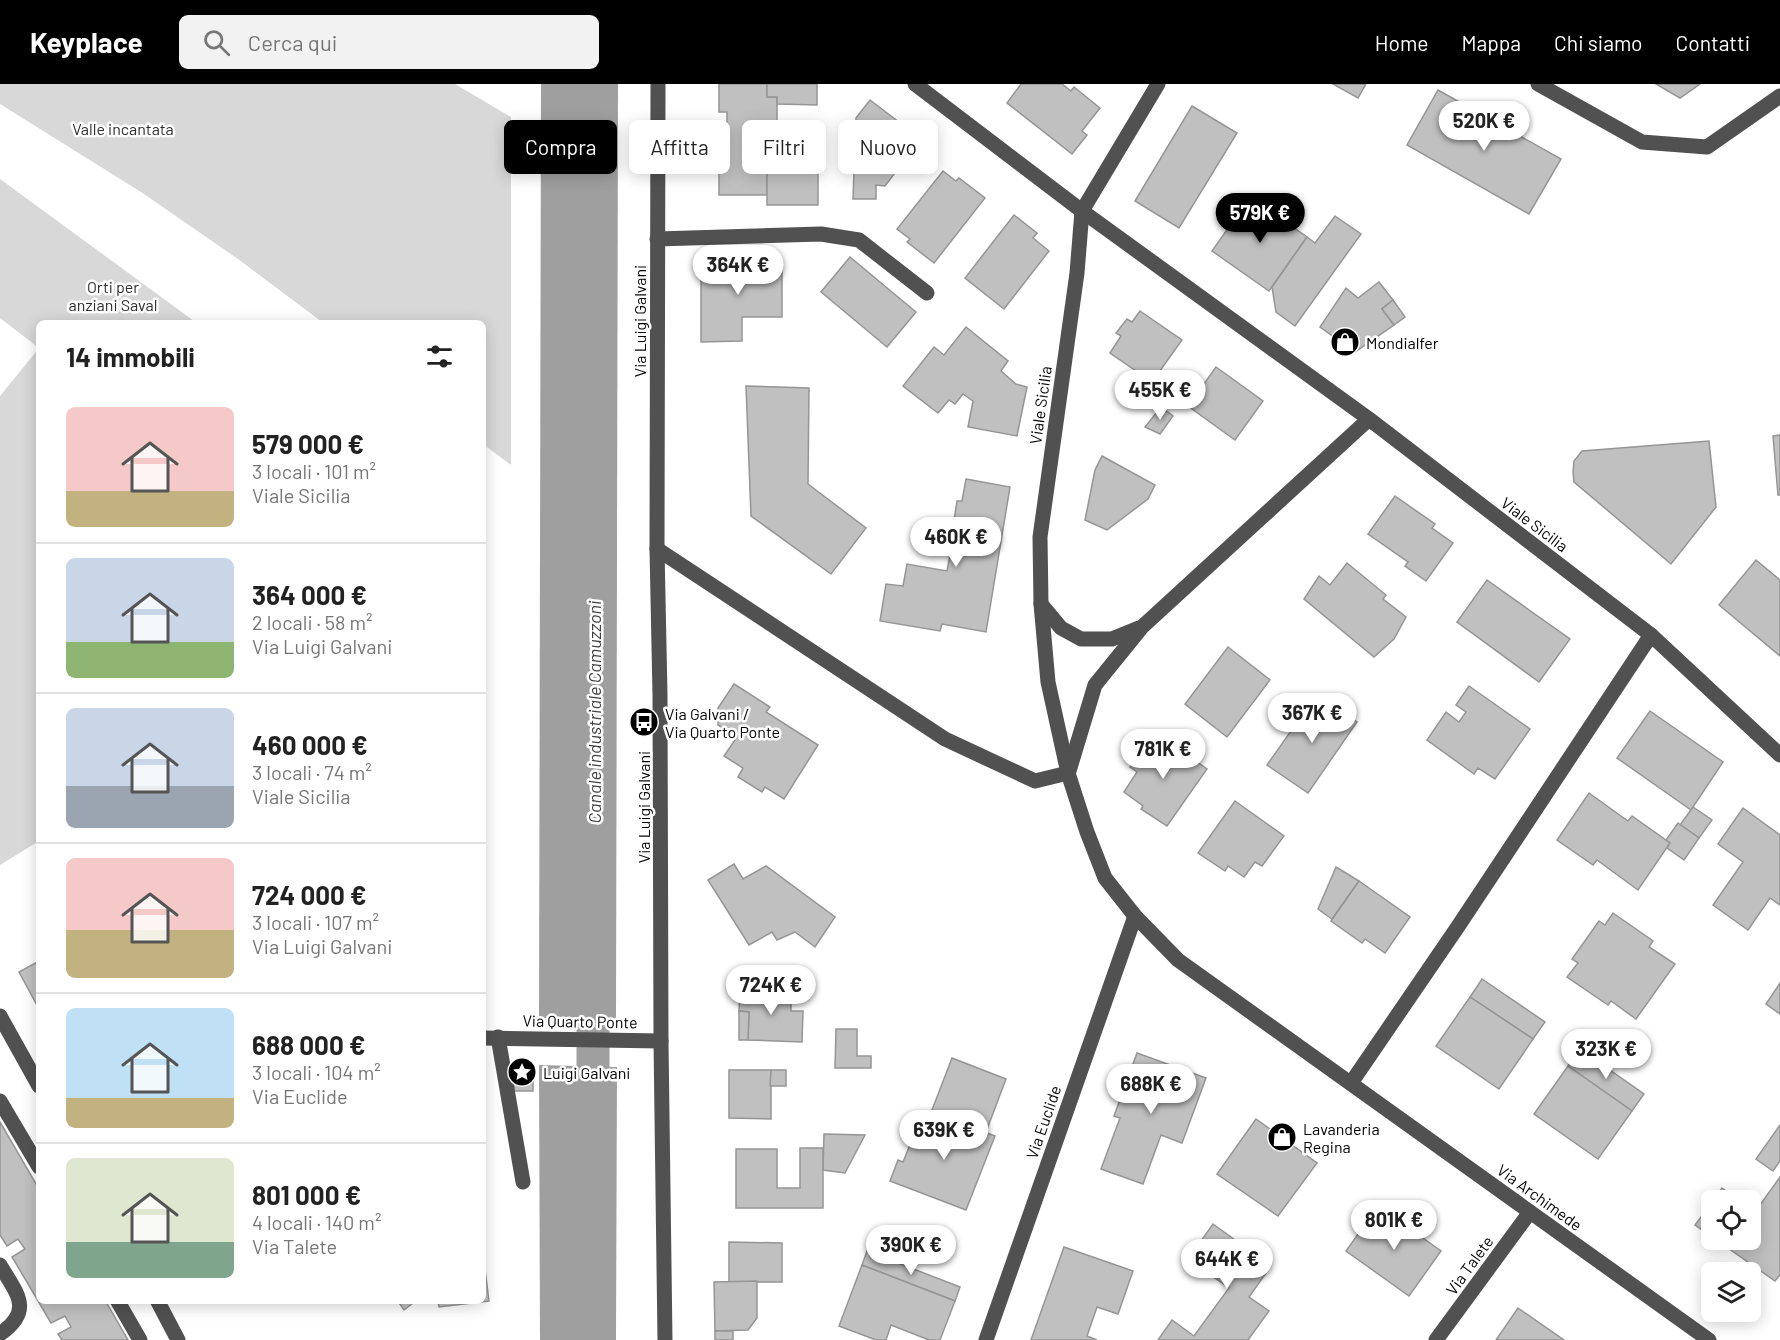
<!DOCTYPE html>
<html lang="it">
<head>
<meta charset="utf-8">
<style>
  :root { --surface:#fff; --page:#f2f2f2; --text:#222; --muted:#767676; --line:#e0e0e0; --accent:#000 }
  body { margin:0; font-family:Barlow,sans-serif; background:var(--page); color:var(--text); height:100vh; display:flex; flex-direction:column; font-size:22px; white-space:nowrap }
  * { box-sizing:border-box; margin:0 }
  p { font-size:20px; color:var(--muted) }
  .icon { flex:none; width:33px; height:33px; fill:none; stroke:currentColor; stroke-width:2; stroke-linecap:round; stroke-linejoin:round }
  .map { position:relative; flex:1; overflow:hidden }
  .side { position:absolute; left:36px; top:236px; width:450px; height:984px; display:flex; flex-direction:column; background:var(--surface); border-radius:9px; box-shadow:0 3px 15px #0003 }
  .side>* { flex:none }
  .banner { position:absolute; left:504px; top:36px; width:570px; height:54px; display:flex; gap:12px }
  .controls { position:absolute; left:1701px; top:1106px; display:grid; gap:12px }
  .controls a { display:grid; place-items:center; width:60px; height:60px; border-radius:9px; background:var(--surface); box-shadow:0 3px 15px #0003; font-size:30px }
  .price { position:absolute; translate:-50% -51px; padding:0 14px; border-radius:21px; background:#fff; color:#222; font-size:20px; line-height:39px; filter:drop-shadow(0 2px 3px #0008) }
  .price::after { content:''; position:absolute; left:50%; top:36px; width:18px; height:14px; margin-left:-9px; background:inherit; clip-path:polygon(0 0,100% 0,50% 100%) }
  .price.on { background:var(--accent); color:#fff }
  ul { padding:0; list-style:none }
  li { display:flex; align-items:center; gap:18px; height:150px; padding:0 30px }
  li+li { border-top:2px solid var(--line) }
  li span { display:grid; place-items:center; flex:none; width:168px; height:120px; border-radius:9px; color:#555 }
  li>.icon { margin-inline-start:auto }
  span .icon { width:72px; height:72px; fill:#fffc; stroke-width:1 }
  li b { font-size:26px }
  h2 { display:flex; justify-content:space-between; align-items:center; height:72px; padding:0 30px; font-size:26px }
  .pill { padding:0 21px; border-radius:9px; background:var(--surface); box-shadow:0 3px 15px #0003; font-size:21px; line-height:54px }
  .pill.on { background:var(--accent); color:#fff }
  header { display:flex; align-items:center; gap:36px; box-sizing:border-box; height:84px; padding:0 30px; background:var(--accent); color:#fff }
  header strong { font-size:28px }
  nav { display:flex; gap:33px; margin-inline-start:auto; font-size:21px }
  .search { width:420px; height:54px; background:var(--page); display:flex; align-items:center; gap:15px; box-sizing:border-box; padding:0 21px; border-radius:9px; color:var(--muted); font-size:22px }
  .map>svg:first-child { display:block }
  .green { fill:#d8d8d8 }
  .water { fill:#9f9f9f }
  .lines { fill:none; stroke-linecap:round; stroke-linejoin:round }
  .canal { stroke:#9f9f9f; stroke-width:33 }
  .building { fill:#c0c0c0; stroke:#959595; stroke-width:1.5 }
  .minor { stroke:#515151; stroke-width:15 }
  .labels { text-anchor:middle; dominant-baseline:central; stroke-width:5; stroke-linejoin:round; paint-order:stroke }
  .park-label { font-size:16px; fill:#2f2f2f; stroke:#fff }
  .street-label { font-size:16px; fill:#000; stroke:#fff }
  .poi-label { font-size:16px; fill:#000; stroke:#fff; text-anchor:start }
  .water-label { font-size:18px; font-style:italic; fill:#404040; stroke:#fff }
</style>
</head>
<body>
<header>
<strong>Keyplace</strong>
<div class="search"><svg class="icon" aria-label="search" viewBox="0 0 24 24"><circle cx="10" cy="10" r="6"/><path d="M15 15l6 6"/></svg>Cerca qui</div>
<nav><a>Home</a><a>Mappa</a><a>Chi siamo</a><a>Contatti</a></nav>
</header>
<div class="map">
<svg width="1780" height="1256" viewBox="0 0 1780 1256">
  <rect width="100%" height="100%" fill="#fff"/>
  <g class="green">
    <polygon points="0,0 455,0 511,33 511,381 483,360 483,238 322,238 238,175 141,108 0,20"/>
    <polygon points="0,95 194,237 195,238 39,238 39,264 0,234"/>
    <polygon points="39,264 39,757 0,781 0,312"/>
  </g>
  <g class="water">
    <polygon points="541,0 618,0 616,935 539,934"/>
    <polygon points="539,981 617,983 616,1256 540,1256"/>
  </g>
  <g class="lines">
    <polyline class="canal" points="593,1026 593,889"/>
  </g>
  <g class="building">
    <polygon points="719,0 767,0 767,13 777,13 777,87 767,86 767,111 719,111 719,72 727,72 727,28 719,28"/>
    <polygon points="767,0 817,0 817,21 777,20 777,13 767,13"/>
    <polygon points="1021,0 1062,0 1071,7 1074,3 1100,24 1082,47 1087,51 1072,70 1007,19"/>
    <polygon points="1333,0 1366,0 1358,14"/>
    <polygon points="1656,0 1700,0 1680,14"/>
    <polygon points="1438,6 1561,75 1529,130 1407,61"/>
    <polygon points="870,16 921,55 885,102 876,101 876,115 853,115 856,34"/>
    <polygon points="1192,22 1237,49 1179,144 1135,117"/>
    <polygon points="777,79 818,79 818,121 767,121 767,86 777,87"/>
    <polygon points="943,87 956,97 959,94 985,114 934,179 907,158 910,155 897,145"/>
    <polygon points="1250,113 1307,153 1269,207 1212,167"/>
    <polygon points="1014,131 1037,149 1033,154 1049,167 1004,225 965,194"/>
    <polygon points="1335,132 1361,150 1295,242 1276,228 1272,203 1307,153 1315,159"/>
    <polygon points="850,173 916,228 887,263 821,208"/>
    <polygon points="701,176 782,177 782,233 742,233 742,257 701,258"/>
    <polygon points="1379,198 1393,216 1382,225 1394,241 1355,268 1320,243 1346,204 1358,214"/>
    <polygon points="1393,216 1405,233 1394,241 1382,225"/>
    <polygon points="1140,227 1182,256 1152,298 1110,269 1121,252 1116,249 1127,235 1132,238"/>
    <polygon points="966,243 1008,277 1001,287 1016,300 1027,303 1017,352 968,343 973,317 963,310 955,320 949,316 938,329 903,302 934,263 944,271"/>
    <polygon points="1216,283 1263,317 1235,356 1188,322"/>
    <polygon points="746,302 809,304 808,400 866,444 831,490 751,432"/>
    <polygon points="1161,323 1173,332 1160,350 1145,343"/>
    <polygon points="1780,351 1780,411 1778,411 1773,352"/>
    <polygon points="1709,357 1716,423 1671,480 1574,398 1573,388 1574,377 1582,367"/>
    <polygon points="1102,372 1155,401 1148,415 1107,446 1085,436 1095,386"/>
    <polygon points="966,395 1010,403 986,548 942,540 940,547 880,537 886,500 903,502 907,480 947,487 952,461 942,460 945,442 953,443 957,417 962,417"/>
    <polygon points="1395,412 1435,440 1432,444 1453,459 1426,497 1405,482 1408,478 1368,450"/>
    <polygon points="1756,476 1780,496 1780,572 1719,521"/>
    <polygon points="1347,479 1386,511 1383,515 1406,533 1394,555 1374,573 1304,515 1319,492 1330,501"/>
    <polygon points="1487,496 1570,555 1539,598 1457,538"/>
    <polygon points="1228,563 1270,596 1227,653 1185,620"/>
    <polygon points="734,600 770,623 766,628 818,661 784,715 765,703 762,708 738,693 743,684 724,672 737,653 718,641 718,624"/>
    <polygon points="1469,602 1530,645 1495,695 1478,684 1474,690 1427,656 1446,628 1459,638 1466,628 1456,621"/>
    <polygon points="1317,610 1357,638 1308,709 1267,681"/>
    <polygon points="1650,627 1723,678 1691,726 1617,674"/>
    <polygon points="1151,654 1165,664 1169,658 1207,685 1167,742 1141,725 1143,722 1124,708 1137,688 1130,683"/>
    <polygon points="1589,709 1628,737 1632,732 1670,759 1638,806 1597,776 1593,781 1557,756"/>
    <polygon points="1235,717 1284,752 1262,782 1255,778 1244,793 1228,782 1225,787 1198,769"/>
    <polygon points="1693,723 1712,736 1699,754 1680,741"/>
    <polygon points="1743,724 1780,751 1780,821 1770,814 1748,846 1713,821 1743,778 1718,760"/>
    <polygon points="1678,739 1699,754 1684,776 1667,764 1670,759 1666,756"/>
    <polygon points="734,780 743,795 766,782 835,833 815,863 795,848 777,856 772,848 749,861 708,796"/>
    <polygon points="1336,783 1359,797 1332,835 1318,825"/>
    <polygon points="1359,797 1410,833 1385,869 1365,855 1362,859 1331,837"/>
    <polygon points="1613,829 1653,857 1649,863 1675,880 1636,935 1611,917 1608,921 1567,893 1578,879 1572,875 1599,837 1605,841"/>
    <polygon points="39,877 39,925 19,888"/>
    <polygon points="1482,895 1545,938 1533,955 1470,913"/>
    <polygon points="1780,899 1780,930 1766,920"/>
    <polygon points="740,906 791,908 791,927 803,927 802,958 748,956 749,928 739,927"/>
    <polygon points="1470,913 1533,955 1499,1005 1436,962"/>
    <polygon points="739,927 749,928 748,956 739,956"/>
    <polygon points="836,945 857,945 857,972 871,972 871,984 835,984"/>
    <polygon points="1580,965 1644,1010 1632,1027 1568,982"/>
    <polygon points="1137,969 1206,994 1182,1059 1161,1051 1143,1100 1101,1085 1120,1034 1114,1032"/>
    <polygon points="952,974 1006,995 986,1048 940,1032 936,1042 927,1039"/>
    <polygon points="1568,982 1632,1027 1598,1075 1534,1030"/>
    <polygon points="729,986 771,986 771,1035 729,1034"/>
    <polygon points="771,986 786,986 786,1002 770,1002"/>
    <rect x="514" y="988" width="19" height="19"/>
    <polygon points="940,1032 995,1052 966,1126 890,1097 898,1076 903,1078 920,1036 936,1042"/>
    <polygon points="1256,1035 1317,1079 1278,1132 1217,1090"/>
    <polygon points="0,1038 39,1105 39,1216 105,1216 128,1256 62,1256 58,1250 71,1243 65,1232 51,1239 34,1210 12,1173 25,1165 18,1155 7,1162 0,1151"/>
    <polygon points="1780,1041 1780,1077 1773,1087 1756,1075"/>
    <polygon points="824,1050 865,1051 845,1089 823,1086"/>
    <polygon points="800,1064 823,1064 823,1124 736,1124 736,1065 777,1065 777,1104 800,1104"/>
    <polygon points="1780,1093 1780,1191 1775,1197 1715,1155 1750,1155 1750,1125 1755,1128"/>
    <polygon points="1722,1104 1738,1116 1713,1116"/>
    <polygon points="1712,1118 1712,1153 1695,1141"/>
    <polygon points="1378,1122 1441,1167 1409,1212 1346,1167"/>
    <polygon points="1213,1140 1271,1182 1249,1213 1269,1227 1248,1256 1158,1256 1172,1236 1194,1252 1229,1204 1188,1175"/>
    <polygon points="729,1158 782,1159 782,1198 729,1198"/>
    <polygon points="1064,1163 1133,1187 1118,1230 1097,1223 1087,1252 1097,1256 1031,1256"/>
    <polygon points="867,1167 960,1203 955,1217 862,1181"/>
    <polygon points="483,1169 489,1217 439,1223 438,1216 483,1216"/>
    <polygon points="862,1181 955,1217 940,1256 929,1256 891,1241 886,1256 876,1256 839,1242"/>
    <polygon points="757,1197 757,1234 748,1246 715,1247 714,1198"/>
    <polygon points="397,1216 417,1216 404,1226"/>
    <polygon points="1518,1224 1564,1256 1496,1256"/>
    <rect x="715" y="1247" width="18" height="9"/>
  </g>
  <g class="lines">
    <g class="minor">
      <polyline points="658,0 657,465 660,611 661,957 665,1256"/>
      <polyline points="915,0 1082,127 1369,335 1651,551 1780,671"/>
      <polyline points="1158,0 1082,127 1077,189 1040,453 1041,520 1048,598 1068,689 1087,748 1105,794 1135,832 1178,876 1709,1256"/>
      <polyline points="1538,0 1642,58 1707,63 1780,12"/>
      <polyline points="657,155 821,150 859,156 927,209"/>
      <polyline points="657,465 945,655 1035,697 1068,689"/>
      <polyline points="1041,520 1061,544 1081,555 1112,555 1139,544"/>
      <polyline points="1069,687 1095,601 1142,543 1369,335"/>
      <polyline points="0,932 39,1002"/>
      <polyline points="498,953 523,1098"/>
      <polyline points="483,954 661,957"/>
      <polyline points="1351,999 1459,841 1651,551"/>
      <polyline points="0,1017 39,1083"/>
      <path d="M0,1181C17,1210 34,1226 0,1250"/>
      <polyline points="117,1216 140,1256"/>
      <polyline points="157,1216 178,1256"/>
      <polyline points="986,1256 1135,832"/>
      <polyline points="1436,1256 1530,1128"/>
    </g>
  </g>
  <defs>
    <g id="shop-disc" transform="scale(1.5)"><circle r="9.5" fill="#000" stroke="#fff"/><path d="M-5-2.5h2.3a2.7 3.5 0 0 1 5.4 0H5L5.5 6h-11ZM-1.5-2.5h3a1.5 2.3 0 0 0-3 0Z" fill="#fff"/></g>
    <g id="bus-disc" transform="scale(1.5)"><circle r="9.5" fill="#000" stroke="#fff"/><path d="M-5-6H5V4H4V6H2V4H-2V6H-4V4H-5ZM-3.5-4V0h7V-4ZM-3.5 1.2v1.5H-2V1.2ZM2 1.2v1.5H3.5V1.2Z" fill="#fff"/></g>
    <g id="sight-disc" transform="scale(1.5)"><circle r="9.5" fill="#000" stroke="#fff"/><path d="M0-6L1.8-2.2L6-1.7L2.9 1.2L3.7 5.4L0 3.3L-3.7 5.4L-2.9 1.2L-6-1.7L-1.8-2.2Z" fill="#fff"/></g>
  </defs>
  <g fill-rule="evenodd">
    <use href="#shop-disc" x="1345" y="258"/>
    <use href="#bus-disc" x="644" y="638"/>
    <use href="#sight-disc" x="522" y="988"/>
    <use href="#shop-disc" x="1282" y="1053"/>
  </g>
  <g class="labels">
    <g class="park-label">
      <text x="123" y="44">Valle incantata</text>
      <text x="113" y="202">Orti per<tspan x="113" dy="18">anziani Saval</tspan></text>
    </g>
    <g class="street-label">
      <text transform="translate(639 237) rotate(-90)">Via Luigi Galvani</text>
      <text transform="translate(1040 321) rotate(-82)">Viale Sicilia</text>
      <text transform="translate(1535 440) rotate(37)">Viale Sicilia</text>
      <text transform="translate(643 723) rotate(-90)">Via Luigi Galvani</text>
      <text transform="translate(580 937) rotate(1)">Via Quarto Ponte</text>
      <text transform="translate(1043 1038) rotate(-71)">Via Euclide</text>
      <text transform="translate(1540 1113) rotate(36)">Via Archimede</text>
      <text transform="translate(1469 1181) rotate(-54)">Via Talete</text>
    </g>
    <g class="poi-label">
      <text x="1366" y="258">Mondialfer</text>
      <text x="665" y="629">Via Galvani /<tspan x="665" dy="18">Via Quarto Ponte</tspan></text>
      <text x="543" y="988">Luigi Galvani</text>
      <text x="1303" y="1044">Lavanderia<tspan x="1303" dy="18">Regina</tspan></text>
    </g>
    <g class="water-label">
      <text transform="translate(594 628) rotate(-90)">Canale industriale Camuzzoni</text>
    </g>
  </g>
</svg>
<div class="controls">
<a><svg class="icon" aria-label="locate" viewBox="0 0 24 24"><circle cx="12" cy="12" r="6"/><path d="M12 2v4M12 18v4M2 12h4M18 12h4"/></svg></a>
<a><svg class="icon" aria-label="layers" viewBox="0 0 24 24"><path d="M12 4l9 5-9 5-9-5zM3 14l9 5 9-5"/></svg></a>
</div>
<b class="price" style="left:1484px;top:68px">520K €</b>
<b class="price on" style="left:1260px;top:160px">579K €</b>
<b class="price" style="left:738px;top:212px">364K €</b>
<b class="price" style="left:1160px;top:337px">455K €</b>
<b class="price" style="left:956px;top:484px">460K €</b>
<b class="price" style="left:1312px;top:660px">367K €</b>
<b class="price" style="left:1163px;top:696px">781K €</b>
<b class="price" style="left:771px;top:932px">724K €</b>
<b class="price" style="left:1606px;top:996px">323K €</b>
<b class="price" style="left:1151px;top:1031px">688K €</b>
<b class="price" style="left:944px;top:1077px">639K €</b>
<b class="price" style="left:1394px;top:1167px">801K €</b>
<b class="price" style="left:911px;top:1192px">390K €</b>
<b class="price" style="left:1227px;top:1206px">644K €</b>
<div class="banner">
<a class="pill on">Compra</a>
<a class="pill">Affitta</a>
<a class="pill">Filtri</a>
<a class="pill">Nuovo</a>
</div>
<section class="side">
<h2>14 immobili<svg class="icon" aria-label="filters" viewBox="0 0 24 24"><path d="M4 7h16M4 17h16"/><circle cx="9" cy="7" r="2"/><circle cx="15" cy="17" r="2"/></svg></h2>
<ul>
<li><span style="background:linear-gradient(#f6c9c9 70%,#c2b280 0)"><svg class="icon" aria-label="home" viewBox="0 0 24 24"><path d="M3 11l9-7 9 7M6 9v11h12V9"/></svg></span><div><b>579 000 €</b><p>3 locali · 101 m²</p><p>Viale Sicilia</p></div></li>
<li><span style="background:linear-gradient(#c9d6e8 70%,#8fb573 0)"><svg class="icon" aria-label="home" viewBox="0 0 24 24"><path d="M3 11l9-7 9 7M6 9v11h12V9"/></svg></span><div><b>364 000 €</b><p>2 locali · 58 m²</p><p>Via Luigi Galvani</p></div></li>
<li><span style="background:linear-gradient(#c9d6e8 65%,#9aa5b1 0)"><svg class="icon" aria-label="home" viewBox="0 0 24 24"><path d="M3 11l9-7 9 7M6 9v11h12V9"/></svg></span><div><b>460 000 €</b><p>3 locali · 74 m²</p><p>Viale Sicilia</p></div></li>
<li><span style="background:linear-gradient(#f6c9c9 60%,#c2b280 0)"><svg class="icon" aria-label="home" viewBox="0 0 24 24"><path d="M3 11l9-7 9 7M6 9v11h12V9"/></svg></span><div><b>724 000 €</b><p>3 locali · 107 m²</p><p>Via Luigi Galvani</p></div></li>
<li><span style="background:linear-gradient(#bfe0f5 75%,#c2b280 0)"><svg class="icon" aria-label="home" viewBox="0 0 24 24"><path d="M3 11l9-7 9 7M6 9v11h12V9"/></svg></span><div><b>688 000 €</b><p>3 locali · 104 m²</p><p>Via Euclide</p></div></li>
<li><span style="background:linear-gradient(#dfe7d0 70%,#7fa58c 0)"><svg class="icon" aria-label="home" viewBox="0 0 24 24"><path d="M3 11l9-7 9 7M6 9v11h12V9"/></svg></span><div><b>801 000 €</b><p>4 locali · 140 m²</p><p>Via Talete</p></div></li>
</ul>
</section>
</div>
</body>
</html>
